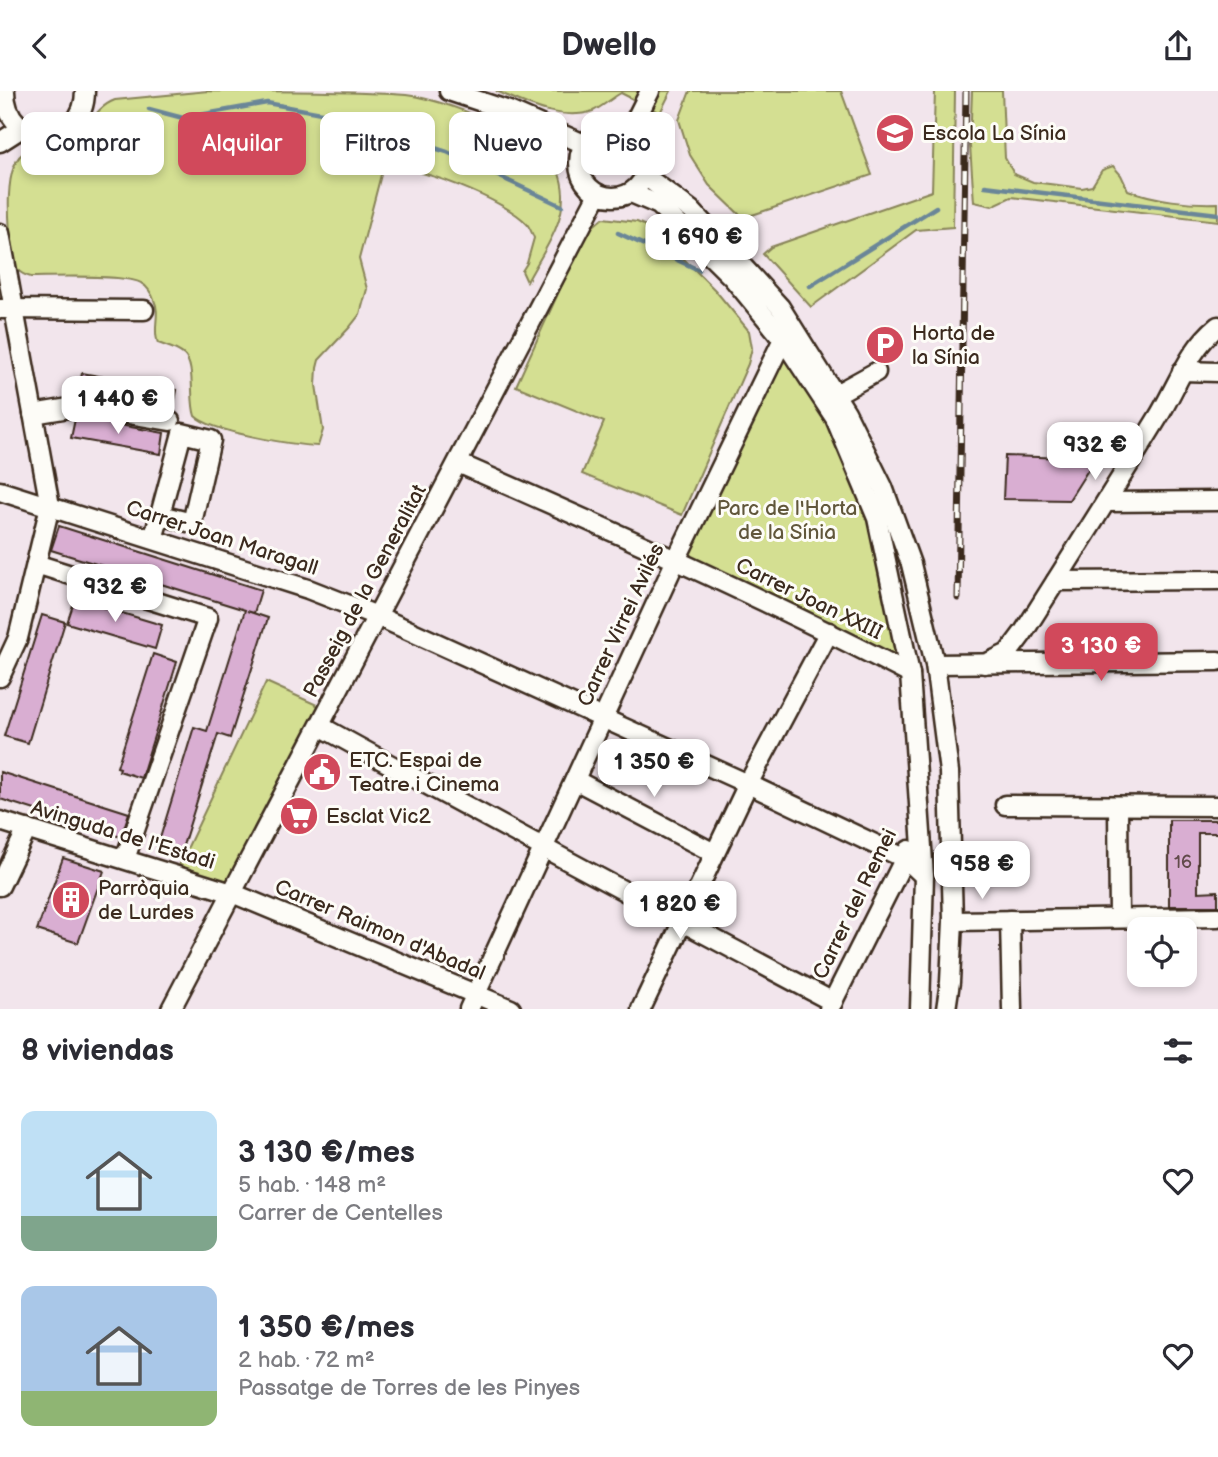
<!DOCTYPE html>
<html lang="es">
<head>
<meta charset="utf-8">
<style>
  :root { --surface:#fff; --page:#f7f7f7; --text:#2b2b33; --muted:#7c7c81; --accent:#d1495b }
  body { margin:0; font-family:"Balsamiq Sans",sans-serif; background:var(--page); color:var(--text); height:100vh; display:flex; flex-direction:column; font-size:26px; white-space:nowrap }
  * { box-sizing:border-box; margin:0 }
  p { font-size:23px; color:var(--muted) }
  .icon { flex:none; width:38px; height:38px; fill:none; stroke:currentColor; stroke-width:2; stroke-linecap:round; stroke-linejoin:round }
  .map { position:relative; height:918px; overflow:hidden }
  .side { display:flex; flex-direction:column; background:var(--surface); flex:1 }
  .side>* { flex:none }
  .guide { position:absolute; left:21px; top:21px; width:700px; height:63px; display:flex; gap:14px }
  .controls { position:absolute; left:1127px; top:826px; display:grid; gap:14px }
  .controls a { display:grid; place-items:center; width:70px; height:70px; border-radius:14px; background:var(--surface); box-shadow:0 4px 10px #0003; font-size:35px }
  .price { position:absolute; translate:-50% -60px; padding:0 16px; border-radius:14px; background:#fff; color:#222; font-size:23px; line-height:46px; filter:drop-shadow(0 2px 4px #0008) }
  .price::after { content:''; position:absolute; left:50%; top:42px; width:21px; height:16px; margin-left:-10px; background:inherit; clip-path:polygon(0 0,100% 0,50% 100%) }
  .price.active { background:var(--accent); color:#fff }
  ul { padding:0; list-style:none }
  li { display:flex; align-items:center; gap:21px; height:175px; padding:0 21px }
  li span { display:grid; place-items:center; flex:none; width:196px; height:140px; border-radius:14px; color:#555 }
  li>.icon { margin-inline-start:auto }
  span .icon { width:84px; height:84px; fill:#fffc; stroke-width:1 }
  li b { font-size:30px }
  h2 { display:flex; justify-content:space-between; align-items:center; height:84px; padding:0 21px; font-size:30px }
  .chip { padding:0 24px; border-radius:14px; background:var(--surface); box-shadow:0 4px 10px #0003; font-size:24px; line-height:63px }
  .chip.active { background:var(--accent); color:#fff }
  header { display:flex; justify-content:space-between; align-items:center; height:91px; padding:0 21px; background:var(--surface); font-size:32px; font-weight:600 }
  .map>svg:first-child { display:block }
  .green { fill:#d4df92; stroke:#888458; stroke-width:2 }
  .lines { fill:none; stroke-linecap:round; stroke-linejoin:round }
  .stream { stroke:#6b8698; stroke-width:4.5 }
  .building { fill:#d9aed2; stroke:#3b2a1e; stroke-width:2 }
  .minor-casing { stroke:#3b2a1e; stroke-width:23 }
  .minor { stroke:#fdfcf7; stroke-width:18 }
  .rail-casing { stroke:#3b2a1e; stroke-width:7 }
  .rail { stroke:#fdfcf7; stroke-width:4.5; stroke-dasharray:13; stroke-linecap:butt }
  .labels { text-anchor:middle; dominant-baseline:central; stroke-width:6; stroke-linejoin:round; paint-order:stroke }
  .number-label { font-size:18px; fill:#624b4b }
  .poi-label { font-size:21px; fill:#3b2a1e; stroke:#fdfcf7; text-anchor:start }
  .park-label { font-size:21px; fill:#61573b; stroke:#fdfcf7 }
  .street-label { font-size:21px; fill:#3b2a1e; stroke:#fdfcf7 }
</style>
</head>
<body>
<header><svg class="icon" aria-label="back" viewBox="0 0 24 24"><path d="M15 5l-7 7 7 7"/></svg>Dwello<svg class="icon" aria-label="share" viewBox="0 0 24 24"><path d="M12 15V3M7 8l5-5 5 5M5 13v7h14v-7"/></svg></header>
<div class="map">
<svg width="1218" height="918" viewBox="0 0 1218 918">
  <rect width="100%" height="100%" fill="#f2e5ec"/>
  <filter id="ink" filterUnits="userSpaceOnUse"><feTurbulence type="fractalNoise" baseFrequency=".0143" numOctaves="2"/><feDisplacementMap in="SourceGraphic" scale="14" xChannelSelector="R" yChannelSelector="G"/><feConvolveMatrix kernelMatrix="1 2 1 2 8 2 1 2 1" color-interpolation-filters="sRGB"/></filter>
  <g filter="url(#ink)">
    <g class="green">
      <path d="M208,0C274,0 341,0 406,4C437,8 479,25 507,38C537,53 561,65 563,103C564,134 541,164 527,191L522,180L527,172L534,147C532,142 530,137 527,133C508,110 411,72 383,76L359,168L367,198L360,223L349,237L319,269L317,277L316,294L323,339L318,355C293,354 211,341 195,325C189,308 196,275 184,264C178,258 166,255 158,252C152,238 161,223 154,209C152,203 147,195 141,192C126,183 51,186 31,186C21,183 17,180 13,171C10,144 0,71 27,60C41,55 54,63 69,53C88,41 93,17 115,9Z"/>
      <path d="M496,0H671L660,22L621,2C612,7 602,16 593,20C560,31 525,12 496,0Z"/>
      <polygon points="690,0 841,0 872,84 743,127 709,94 690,64 679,29"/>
      <polygon points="935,0 955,0 953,136 916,139 811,216 763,163 771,156 932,100"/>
      <path d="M972,0H1002L1005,67L1014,83L1033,91L1082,97L1092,95L1102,79L1113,75L1121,84L1128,99C1155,109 1189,113 1218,112V130L1011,106L992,115L974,111L970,55Z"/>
      <polygon points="603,127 637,131 655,139 715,199 749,240 752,257 748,273 682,424 582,383 604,331 516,295 586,141"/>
      <polygon points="783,248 835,327 877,427 910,583 676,469"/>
      <polygon points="266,591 328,619 232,802 175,783"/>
    </g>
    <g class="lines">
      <g class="stream">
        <polyline points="149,18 183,27 267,12 332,24 447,61 562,115"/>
        <polyline points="985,95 1218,123"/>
        <polyline points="618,142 699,179"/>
        <polyline points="810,195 936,116"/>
      </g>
    </g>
    <g class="building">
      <polygon points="82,282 177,299 173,319 78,304"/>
      <polygon points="81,327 164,342 161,363 71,347 75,328"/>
      <polygon points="1005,365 1095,368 1069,409 1003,408"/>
      <polygon points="59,435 261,499 254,522 247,520 268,527 230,647 218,643 180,764 157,757 194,636 207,640 245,519 51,459"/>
      <polygon points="75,508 162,534 155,558 67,532"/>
      <polygon points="42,524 65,531 28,652 4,645"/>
      <polygon points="153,563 177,571 141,687 119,680 120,677 117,676"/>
      <polygon points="0,681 129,722 121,746 0,708"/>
      <polygon points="1169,729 1218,729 1218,742 1198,742 1198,801 1218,800 1218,815 1169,815"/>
      <polygon points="63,767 104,780 78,852 37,839"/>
    </g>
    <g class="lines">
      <g class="minor-casing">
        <g id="minor">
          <path d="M5,0C5,58 85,58 85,0"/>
          <polyline points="449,0 509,20 584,53"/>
          <circle cx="613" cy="72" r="34"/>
          <polyline points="629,42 650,0"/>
          <polyline points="0,51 22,37"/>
          <polyline points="645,85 691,119 780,216 846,321 883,396 911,473 935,573 949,681 953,830 950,891 946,918"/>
          <polyline points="631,102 659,114 732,186 783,248 835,327 877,427 910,583 924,785 920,918"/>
          <polyline points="0,142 50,415 18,547 0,586"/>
          <polyline points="0,218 144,219"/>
          <polyline points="1182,280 1218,281"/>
          <polyline points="836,303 876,281"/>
          <polyline points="33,323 81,315 170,330"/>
          <path d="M458,372C610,439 762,506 910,583"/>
          <polyline points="0,400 308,498 377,525 748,693 906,768 924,785"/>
          <polyline points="1106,411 1218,410"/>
          <polyline points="153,448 160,424 192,432 211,349 182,342 160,424"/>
          <polyline points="36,473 208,527 125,768"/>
          <polyline points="1056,490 1218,489"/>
          <polyline points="935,573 1218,570"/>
          <path d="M985,573L1008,562L1023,542C1068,471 1113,400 1157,328C1177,296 1188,259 1218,235"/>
          <path d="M320,635C490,729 661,820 833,911"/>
          <polyline points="575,689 714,762"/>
          <polyline points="1005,714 1218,715"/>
          <polyline points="1118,716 1119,827"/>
          <polyline points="0,730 232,802 511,918"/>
          <polyline points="0,795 27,738"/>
          <polyline points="1010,829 1012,918"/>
          <polyline points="953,830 1218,826"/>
          <polyline points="171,918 598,103"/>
          <polyline points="469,918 676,469 783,248"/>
          <polyline points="641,918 748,693 829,541"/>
          <polyline points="829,918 909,759"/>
        </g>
      </g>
      <use href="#minor" class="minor"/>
      <g class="rail-casing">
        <polyline id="rail" points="958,507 966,0"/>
      </g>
      <use href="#rail" class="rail"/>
    </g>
  </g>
  <defs>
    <g id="school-disc" transform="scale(2.0125)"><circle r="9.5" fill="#d1495b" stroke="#fdfcf7"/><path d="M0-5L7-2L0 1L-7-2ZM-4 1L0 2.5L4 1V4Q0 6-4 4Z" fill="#fff"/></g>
    <g id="parking-disc" transform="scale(2.0125)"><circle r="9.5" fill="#d1495b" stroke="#fdfcf7"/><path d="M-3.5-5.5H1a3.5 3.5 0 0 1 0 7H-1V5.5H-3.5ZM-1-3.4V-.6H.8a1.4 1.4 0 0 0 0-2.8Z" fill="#fff"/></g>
    <g id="civic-disc" transform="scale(2.0125)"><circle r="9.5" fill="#d1495b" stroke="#fdfcf7"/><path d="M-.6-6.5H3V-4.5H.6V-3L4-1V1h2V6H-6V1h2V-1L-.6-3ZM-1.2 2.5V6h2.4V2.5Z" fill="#fff"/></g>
    <g id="supermarket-disc" transform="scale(2.0125)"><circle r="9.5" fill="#d1495b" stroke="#fdfcf7"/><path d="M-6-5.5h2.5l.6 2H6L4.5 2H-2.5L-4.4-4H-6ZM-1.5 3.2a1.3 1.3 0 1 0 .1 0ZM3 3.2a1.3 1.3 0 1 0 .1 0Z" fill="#fff"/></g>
    <g id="building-disc" transform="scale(2.0125)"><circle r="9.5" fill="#d1495b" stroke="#fdfcf7"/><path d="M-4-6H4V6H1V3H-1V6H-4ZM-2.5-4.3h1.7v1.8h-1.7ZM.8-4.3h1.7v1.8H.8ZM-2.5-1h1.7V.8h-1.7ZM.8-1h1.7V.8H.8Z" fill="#fff"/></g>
  </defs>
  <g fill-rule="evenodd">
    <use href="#school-disc" x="895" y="42"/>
    <use href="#parking-disc" x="885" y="254"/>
    <use href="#civic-disc" x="322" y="681"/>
    <use href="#supermarket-disc" x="299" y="725"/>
    <use href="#building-disc" x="71" y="809"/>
  </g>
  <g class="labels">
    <g class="number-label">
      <text x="1183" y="771">16</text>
    </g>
    <g class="poi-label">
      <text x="922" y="42">Escola La Sínia</text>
      <text x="912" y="242">Horta de<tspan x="912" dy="24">la Sínia</tspan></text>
      <text x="349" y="669">ETC. Espai de<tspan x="349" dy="24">Teatre i Cinema</tspan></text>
      <text x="326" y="725">Esclat Vic2</text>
      <text x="98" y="797">Parròquia<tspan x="98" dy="24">de Lurdes</tspan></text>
    </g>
    <g class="park-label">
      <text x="787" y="417">Parc de l'Horta<tspan x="787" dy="24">de la Sínia</tspan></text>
    </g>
    <g class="street-label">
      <text transform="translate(222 447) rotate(18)">Carrer Joan Maragall</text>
      <text transform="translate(365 500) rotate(-62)">Passeig de la Generalitat</text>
      <text transform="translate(809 508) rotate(26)">Carrer Joan XXIII</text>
      <text transform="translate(621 534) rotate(-65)">Carrer Virrei Avilés</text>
      <text transform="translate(123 744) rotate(17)">Avinguda de l'Estadi</text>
      <text transform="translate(855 813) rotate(-64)">Carrer del Remei</text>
      <text transform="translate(380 839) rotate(23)">Carrer Raimon d'Abadal</text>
    </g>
  </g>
</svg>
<div class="controls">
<a><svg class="icon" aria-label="locate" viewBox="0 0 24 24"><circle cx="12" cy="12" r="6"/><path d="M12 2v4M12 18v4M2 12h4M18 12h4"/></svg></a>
</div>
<b class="price" style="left:702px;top:183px">1 690 €</b>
<b class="price" style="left:118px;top:345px">1 440 €</b>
<b class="price" style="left:1095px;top:391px">932 €</b>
<b class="price" style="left:115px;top:533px">932 €</b>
<b class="price active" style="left:1101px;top:592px">3 130 €</b>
<b class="price" style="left:654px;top:708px">1 350 €</b>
<b class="price" style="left:982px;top:810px">958 €</b>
<b class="price" style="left:680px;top:850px">1 820 €</b>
<div class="guide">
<a class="chip">Comprar</a>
<a class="chip active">Alquilar</a>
<a class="chip">Filtros</a>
<a class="chip">Nuevo</a>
<a class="chip">Piso</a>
</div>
</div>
<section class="side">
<h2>8 viviendas<svg class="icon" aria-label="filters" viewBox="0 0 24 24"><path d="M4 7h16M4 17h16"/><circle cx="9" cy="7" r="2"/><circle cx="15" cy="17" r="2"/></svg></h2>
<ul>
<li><span style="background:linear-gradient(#bfe0f5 75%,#7fa58c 0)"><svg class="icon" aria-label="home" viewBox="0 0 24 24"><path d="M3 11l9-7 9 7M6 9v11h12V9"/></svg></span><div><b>3 130 €/mes</b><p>5 hab. · 148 m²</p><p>Carrer de Centelles</p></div><svg class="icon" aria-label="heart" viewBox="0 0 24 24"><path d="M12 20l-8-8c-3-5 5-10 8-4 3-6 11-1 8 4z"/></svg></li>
<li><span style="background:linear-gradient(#a9c7e8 75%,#8fb573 0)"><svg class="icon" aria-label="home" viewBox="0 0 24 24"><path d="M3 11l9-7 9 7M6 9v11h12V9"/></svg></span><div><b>1 350 €/mes</b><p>2 hab. · 72 m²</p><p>Passatge de Torres de les Pinyes</p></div><svg class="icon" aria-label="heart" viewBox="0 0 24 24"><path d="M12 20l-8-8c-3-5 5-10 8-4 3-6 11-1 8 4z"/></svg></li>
</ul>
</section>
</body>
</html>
